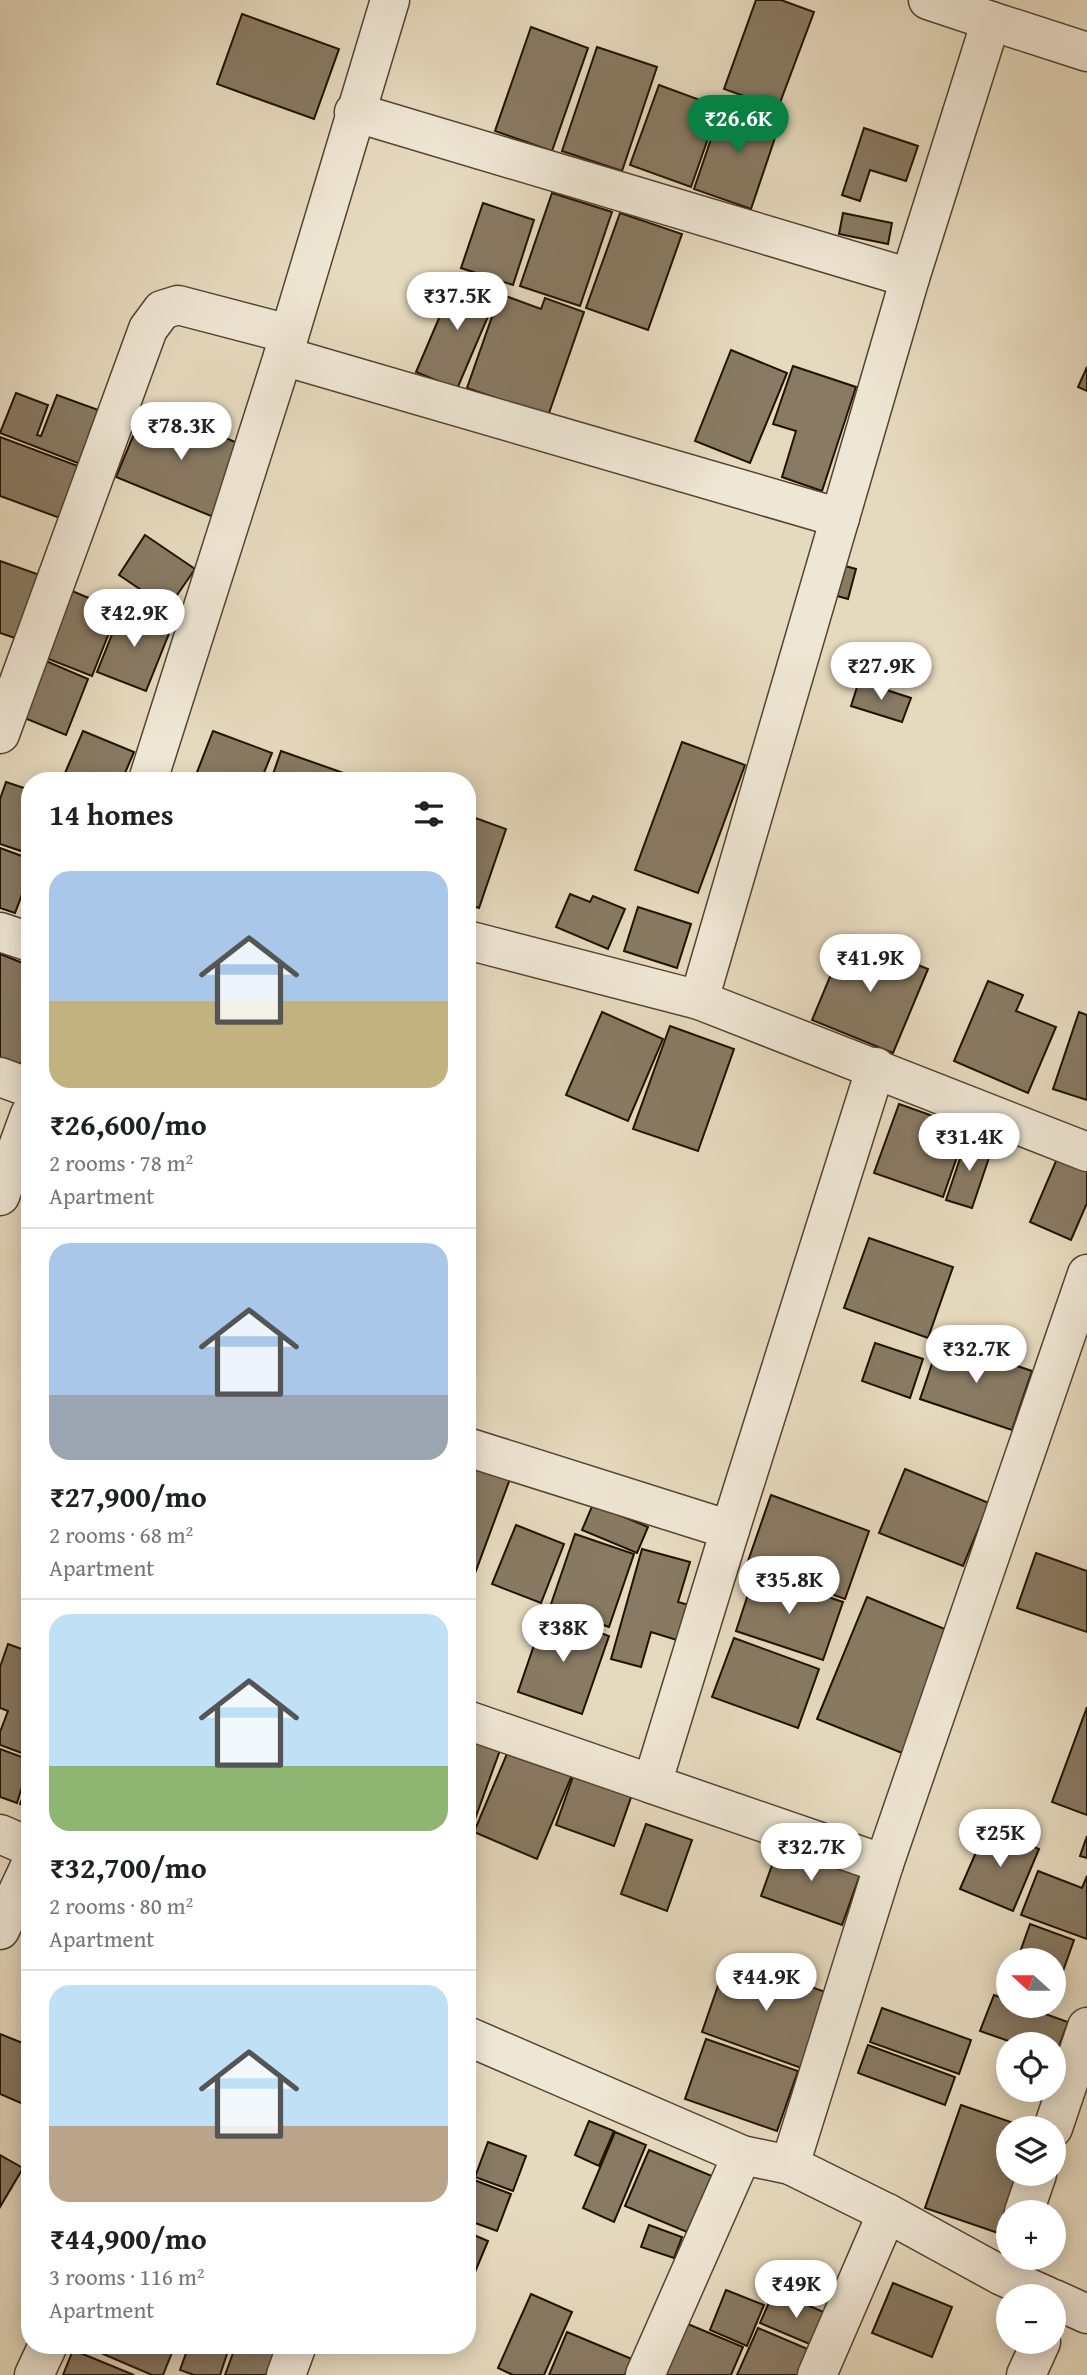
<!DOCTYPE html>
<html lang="en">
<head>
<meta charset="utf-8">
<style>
  :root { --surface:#fff; --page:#f2f2f2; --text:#202124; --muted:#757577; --line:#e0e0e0; --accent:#0b8043 }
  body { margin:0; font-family:"Gentium Book Plus",serif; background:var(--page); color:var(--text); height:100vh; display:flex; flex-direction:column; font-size:26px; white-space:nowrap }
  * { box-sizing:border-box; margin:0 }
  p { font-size:23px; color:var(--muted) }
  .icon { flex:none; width:38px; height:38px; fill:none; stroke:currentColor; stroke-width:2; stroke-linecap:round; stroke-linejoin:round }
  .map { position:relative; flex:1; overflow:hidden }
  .panel { position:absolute; left:21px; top:772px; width:455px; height:1582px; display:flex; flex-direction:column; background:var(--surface); border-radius:28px; box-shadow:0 4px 18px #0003 }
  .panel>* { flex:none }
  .needle { width:46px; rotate:291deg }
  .controls { position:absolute; left:996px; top:1948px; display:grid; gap:14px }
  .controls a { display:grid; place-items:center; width:70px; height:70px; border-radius:50%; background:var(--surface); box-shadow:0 4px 18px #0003; font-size:35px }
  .price { position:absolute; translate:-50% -60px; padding:0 16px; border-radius:24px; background:#fff; color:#222; font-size:23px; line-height:46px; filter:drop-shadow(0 2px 4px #0008) }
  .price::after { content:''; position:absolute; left:50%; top:42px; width:21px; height:16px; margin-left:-10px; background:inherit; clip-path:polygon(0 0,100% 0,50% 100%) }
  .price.selected { background:var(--accent); color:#fff }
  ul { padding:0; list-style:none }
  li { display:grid; align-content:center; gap:14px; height:371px; padding:0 28px }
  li+li { border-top:2px solid var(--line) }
  li span { display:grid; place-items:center; height:217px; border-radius:21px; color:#555 }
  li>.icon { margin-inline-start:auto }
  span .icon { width:126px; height:126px; fill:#fffc; stroke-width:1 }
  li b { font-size:30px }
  h2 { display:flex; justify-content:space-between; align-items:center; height:84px; padding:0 28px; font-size:30px }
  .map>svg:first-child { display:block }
  .building { fill:#887a63; stroke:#231200; stroke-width:2 }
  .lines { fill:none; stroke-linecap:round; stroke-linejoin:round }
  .minor-casing { stroke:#544430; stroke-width:41 }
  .minor { stroke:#efe7d5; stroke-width:38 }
</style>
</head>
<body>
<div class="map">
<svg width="1087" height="2375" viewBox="0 0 1087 2375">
  <rect width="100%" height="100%" fill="#e6dabe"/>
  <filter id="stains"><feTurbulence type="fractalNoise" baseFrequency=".00286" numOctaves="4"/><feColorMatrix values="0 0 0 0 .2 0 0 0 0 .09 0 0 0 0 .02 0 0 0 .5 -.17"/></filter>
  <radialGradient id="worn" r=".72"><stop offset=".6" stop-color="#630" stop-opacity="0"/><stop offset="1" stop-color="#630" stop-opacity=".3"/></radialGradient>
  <g class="building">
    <polygon points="756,0 781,0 814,12 778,108 724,89"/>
    <polygon points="242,14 339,49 314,119 217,84"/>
    <polygon points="531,27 588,48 552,151 495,131"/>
    <polygon points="597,47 657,67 622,171 562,151"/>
    <polygon points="659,85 719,107 691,187 630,165"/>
    <polygon points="724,101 781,120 751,209 694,189"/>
    <polygon points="864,128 918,146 906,181 870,170 860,201 842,195"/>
    <polygon points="552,193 612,212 580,306 520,286"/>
    <polygon points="483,203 534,220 513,285 461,268"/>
    <polygon points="620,213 682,234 648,330 586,308"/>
    <polygon points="843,213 892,223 888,244 839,234"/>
    <polygon points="457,276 498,293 457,389 416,372"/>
    <polygon points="500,294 541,309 545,298 584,312 548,416 467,388"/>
    <polygon points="731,350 787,373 750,463 695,441"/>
    <polygon points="793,366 856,387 822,491 782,477 796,431 773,424"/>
    <polygon points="1087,367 1087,391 1078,387"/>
    <polygon points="16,393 48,405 37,435 41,436 57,395 104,412 83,465 0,433"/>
    <polygon points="146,405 245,446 216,518 116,477"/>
    <polygon points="0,437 78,466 60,518 0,496"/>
    <polygon points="145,535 195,569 168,608 119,575"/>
    <polygon points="0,561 40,575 18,639 0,633"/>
    <polygon points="838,564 856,569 848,599 830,594"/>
    <polygon points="72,591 118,610 92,676 46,658"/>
    <polygon points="123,607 172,626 146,691 97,672"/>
    <polygon points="46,661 88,679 66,735 22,717"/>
    <polygon points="859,681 911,698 902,722 851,706"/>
    <polygon points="83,731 134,752 122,780 62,780"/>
    <polygon points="213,731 272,753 261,780 194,780"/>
    <polygon points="682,742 745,765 698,893 635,870"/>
    <polygon points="281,751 352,776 351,780 271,780"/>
    <polygon points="6,782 30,790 30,854 0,844 0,799"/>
    <polygon points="467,815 506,829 479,908 467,904"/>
    <polygon points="0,848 30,859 30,873 15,913 0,908"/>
    <polygon points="570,894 590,902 593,896 625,909 608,949 556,927"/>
    <polygon points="638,907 691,924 677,968 624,951"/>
    <polygon points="847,936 928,969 893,1053 812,1020"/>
    <polygon points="0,954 30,966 30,1042 17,1073 0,1067"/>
    <polygon points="988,981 1023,995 1016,1011 1056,1027 1028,1093 954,1061"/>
    <polygon points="602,1012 663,1039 628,1121 566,1095"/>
    <polygon points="1079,1012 1087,1015 1087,1100 1053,1089"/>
    <polygon points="670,1026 734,1049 698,1151 633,1129"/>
    <polygon points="467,1074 474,1077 467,1096"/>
    <polygon points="899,1104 967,1128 943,1197 874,1173"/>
    <polygon points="967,1138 993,1146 972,1208 946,1200"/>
    <polygon points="1059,1154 1087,1166 1087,1203 1071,1240 1030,1222"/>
    <polygon points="869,1238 953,1267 928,1338 844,1308"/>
    <polygon points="940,1340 1032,1371 1012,1430 920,1399"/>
    <polygon points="875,1343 923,1359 910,1398 862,1381"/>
    <polygon points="467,1464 510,1479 474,1576 467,1574"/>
    <polygon points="905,1469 989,1503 963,1566 879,1533"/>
    <polygon points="771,1495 869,1531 845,1599 747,1564"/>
    <polygon points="593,1504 648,1527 637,1553 582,1530"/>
    <polygon points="516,1525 564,1544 541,1603 492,1584"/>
    <polygon points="575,1534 634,1554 609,1627 550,1607"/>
    <polygon points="642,1549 690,1562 678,1602 689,1605 680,1641 651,1632 641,1667 611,1659"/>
    <polygon points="1036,1553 1087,1571 1087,1632 1017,1608"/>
    <polygon points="755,1573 843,1602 823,1660 736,1631"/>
    <polygon points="867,1597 952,1632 902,1753 817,1719"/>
    <polygon points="467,1606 474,1609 467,1625"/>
    <polygon points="545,1613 609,1636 582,1714 518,1692"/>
    <polygon points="734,1638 819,1669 798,1728 712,1697"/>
    <polygon points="8,1644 30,1652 30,1756 0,1745 0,1732 8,1711 0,1708 0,1667"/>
    <polygon points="1087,1707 1087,1815 1052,1802"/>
    <polygon points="467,1729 503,1742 467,1841"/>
    <polygon points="0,1749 30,1760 17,1803 0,1797"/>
    <polygon points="509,1749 572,1775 537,1859 474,1832"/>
    <polygon points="577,1765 635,1786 614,1846 556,1825"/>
    <polygon points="30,1778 30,1808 20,1804"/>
    <polygon points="646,1824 692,1840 667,1911 621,1894"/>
    <polygon points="987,1827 1039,1849 1013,1911 960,1889"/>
    <polygon points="1087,1836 1087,1858 1080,1856"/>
    <polygon points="781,1840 862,1869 842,1925 761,1896"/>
    <polygon points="1038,1871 1082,1888 1087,1876 1087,1939 1021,1915"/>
    <polygon points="1030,1924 1074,1940 1063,1971 1054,1968 1054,1960 1033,1960 1019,1955"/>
    <polygon points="728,1957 831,1994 804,2069 702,2032"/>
    <polygon points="994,1995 1008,2000 1008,2006 1023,2006 1068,2022 1055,2057 1054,2044 1017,2044 980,2031"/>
    <polygon points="882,2008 971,2040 959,2074 870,2042"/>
    <polygon points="0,2034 30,2046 30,2107 0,2094"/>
    <polygon points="706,2039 798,2071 777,2131 685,2099"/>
    <polygon points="868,2045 955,2077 945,2105 858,2073"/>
    <polygon points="961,2105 1028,2128 1008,2128 1008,2174 1019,2174 998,2233 925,2208"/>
    <polygon points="589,2121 614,2131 599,2166 575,2155"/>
    <polygon points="615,2132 646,2145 614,2222 583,2208"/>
    <polygon points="488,2142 526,2156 513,2191 475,2177"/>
    <polygon points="649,2150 712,2176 687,2232 625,2206"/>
    <polygon points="0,2155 23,2168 0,2207"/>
    <polygon points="474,2180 511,2194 497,2231 467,2220 467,2197"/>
    <polygon points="649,2225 682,2237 674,2258 641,2247"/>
    <polygon points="467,2232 488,2241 470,2284 467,2282"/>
    <polygon points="893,2283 952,2307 932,2357 872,2333"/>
    <polygon points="726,2290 764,2305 747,2346 710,2330"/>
    <polygon points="774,2291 833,2316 819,2348 760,2323"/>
    <polygon points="531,2294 572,2312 544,2375 513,2375 498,2368"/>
    <polygon points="683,2322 743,2347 731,2375 661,2375"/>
    <polygon points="758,2328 810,2350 799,2375 737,2375"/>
    <polygon points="567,2332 632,2359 625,2375 549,2375"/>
    <polygon points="106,2345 175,2345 163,2375 152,2375 103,2354"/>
    <polygon points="189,2345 230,2345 220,2375 194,2375 180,2370"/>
    <polygon points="236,2345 260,2345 276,2351 267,2375 225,2375"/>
    <polygon points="73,2350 134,2375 63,2375"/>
  </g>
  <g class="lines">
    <g class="minor-casing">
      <g id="minor">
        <polyline points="928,0 991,21"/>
        <polyline points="354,112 910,278"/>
        <polyline points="283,356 840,518"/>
        <polyline points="0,734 148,329 162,310 178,305 289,334"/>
        <polyline points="148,780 283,356 390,0"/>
        <polyline points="0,932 30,942"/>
        <polyline points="467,940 699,1000 1087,1152"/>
        <polyline points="699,1000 910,278 991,21 1087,52"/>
        <polyline points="0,1077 30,1088"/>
        <polyline points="0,1196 30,1114"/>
        <polyline points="467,1447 730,1530 876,1067"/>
        <polyline points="730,1530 652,1784 884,1864"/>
        <polyline points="467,1720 652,1784"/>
        <polyline points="0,1834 30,1847"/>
        <polyline points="0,1930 30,1866"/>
        <polyline points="467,2036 742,2155 790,2165 887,2213"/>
        <polyline points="1053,2128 1087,2027"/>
        <polyline points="790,2165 884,1864 1087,1274"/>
        <polyline points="1024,2212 1037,2174"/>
        <polyline points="1054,2299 1087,2314"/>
        <polyline points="34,2375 48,2345"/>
        <polyline points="286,2375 297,2345"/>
        <polyline points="645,2375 742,2155"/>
        <polyline points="817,2375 887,2213 1002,2276 1047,2296"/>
        <polyline points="1026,2375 1041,2342"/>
      </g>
    </g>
    <use href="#minor" class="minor"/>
  </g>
  <rect width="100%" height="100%" filter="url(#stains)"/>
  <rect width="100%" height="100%" fill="url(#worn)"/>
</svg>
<div class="controls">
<a><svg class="needle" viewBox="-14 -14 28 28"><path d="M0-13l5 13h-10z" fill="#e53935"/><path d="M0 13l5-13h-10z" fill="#757577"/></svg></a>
<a><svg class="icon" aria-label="locate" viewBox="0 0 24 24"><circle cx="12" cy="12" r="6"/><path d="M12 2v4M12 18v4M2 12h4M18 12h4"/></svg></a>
<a><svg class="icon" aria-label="layers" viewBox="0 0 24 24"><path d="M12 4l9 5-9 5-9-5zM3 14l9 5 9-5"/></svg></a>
<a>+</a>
<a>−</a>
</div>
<b class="price selected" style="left:738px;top:155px">₹26.6K</b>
<b class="price" style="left:457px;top:332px">₹37.5K</b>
<b class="price" style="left:181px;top:462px">₹78.3K</b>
<b class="price" style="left:134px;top:649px">₹42.9K</b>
<b class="price" style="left:881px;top:702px">₹27.9K</b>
<b class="price" style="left:870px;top:994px">₹41.9K</b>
<b class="price" style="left:969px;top:1173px">₹31.4K</b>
<b class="price" style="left:976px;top:1385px">₹32.7K</b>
<b class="price" style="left:789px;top:1616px">₹35.8K</b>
<b class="price" style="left:563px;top:1664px">₹38K</b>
<b class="price" style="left:1000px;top:1869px">₹25K</b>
<b class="price" style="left:811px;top:1883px">₹32.7K</b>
<b class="price" style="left:766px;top:2013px">₹44.9K</b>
<b class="price" style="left:796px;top:2320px">₹49K</b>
<section class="panel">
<h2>14 homes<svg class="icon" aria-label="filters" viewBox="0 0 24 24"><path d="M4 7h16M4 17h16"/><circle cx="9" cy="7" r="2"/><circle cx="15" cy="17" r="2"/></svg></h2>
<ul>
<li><span style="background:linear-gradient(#a9c7e8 60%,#c2b280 0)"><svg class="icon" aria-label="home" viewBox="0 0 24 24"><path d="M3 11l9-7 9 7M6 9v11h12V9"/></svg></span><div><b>₹26,600/mo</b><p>2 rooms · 78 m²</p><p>Apartment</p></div></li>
<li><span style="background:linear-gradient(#a9c7e8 70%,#9aa5b1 0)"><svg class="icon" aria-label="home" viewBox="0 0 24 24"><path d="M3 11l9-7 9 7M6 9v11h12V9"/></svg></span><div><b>₹27,900/mo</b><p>2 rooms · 68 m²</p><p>Apartment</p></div></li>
<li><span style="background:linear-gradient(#bfe0f5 70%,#8fb573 0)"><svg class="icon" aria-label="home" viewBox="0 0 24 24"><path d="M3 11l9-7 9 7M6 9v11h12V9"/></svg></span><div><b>₹32,700/mo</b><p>2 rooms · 80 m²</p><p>Apartment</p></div></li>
<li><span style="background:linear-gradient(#bfe0f5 65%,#b9a48a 0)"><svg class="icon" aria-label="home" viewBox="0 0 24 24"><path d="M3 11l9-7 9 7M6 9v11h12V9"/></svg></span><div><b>₹44,900/mo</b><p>3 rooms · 116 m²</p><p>Apartment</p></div></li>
</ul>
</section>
</div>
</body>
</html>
